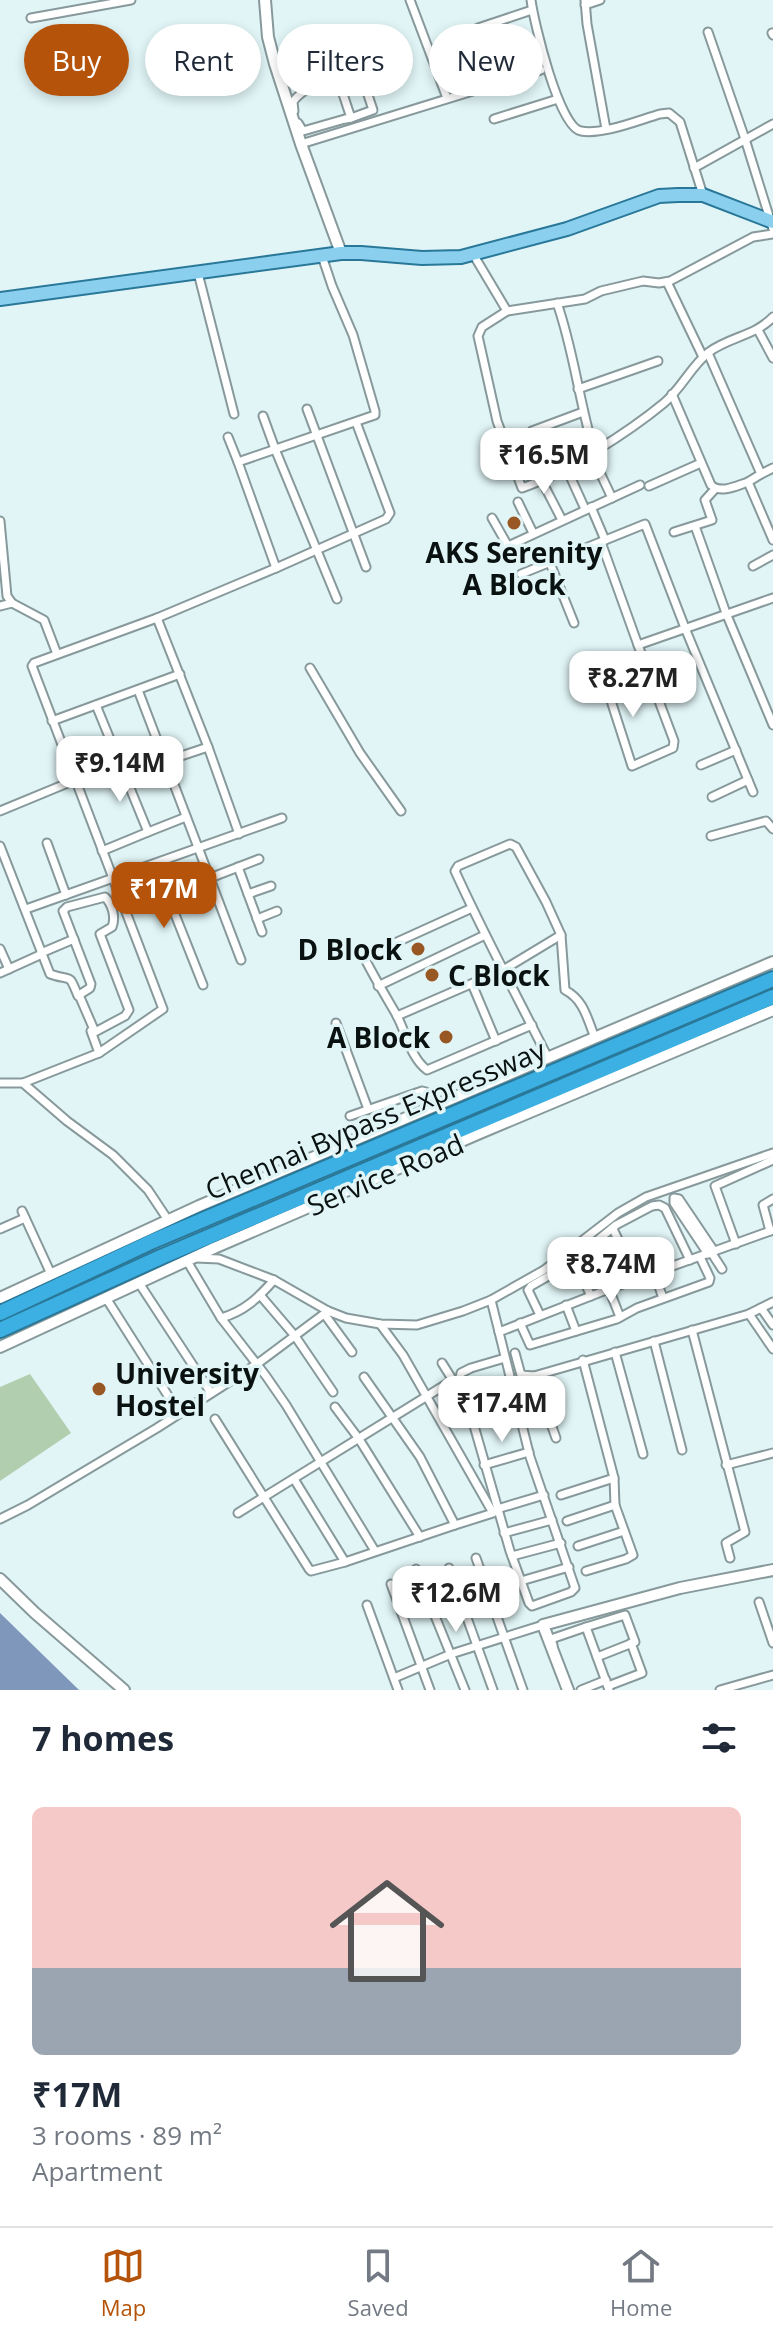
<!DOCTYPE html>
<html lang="en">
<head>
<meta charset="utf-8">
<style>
  :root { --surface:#fff; --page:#f6f6f7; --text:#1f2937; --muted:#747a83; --line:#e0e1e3; --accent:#b45309 }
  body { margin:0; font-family:"Open Sans",sans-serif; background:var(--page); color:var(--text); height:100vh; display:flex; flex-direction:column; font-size:30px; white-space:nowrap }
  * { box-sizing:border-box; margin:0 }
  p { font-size:26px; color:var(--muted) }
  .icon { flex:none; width:44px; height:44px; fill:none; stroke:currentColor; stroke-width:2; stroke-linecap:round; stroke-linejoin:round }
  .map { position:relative; height:1690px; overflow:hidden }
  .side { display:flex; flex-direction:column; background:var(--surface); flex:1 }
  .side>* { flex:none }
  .banner { position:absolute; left:24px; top:24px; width:726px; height:72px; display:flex; gap:16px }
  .price { position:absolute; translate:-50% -68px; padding:0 18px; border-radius:16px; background:#fff; color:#222; font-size:26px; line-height:52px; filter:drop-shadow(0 2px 4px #0008) }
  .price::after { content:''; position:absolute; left:50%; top:48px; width:24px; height:18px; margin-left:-12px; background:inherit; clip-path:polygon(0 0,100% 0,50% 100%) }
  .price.selected { background:var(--accent); color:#fff }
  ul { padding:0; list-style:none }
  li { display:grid; align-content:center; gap:16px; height:424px; padding:0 32px }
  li+li { border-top:2px solid var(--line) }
  li span { display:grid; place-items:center; height:248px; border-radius:12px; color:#555 }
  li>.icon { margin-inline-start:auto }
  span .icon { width:144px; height:144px; fill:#fffc; stroke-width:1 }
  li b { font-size:34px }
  h2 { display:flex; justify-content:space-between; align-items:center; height:96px; padding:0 32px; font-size:34px }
  .tag { padding:0 28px; border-radius:36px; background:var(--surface); box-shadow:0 4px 12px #0003; font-size:28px; line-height:72px }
  .tag.selected { background:var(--accent); color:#fff }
  .menu { display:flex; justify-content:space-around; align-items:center; height:112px; border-top:2px solid var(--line); background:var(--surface); font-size:22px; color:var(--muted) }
  .menu a { display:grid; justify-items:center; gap:4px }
  .menu .selected { color:var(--accent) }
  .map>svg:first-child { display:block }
  .green { fill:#b1cfaf }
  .water { fill:#8097bc }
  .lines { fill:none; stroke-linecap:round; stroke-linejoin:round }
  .street-casing { stroke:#87999b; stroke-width:11 }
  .secondary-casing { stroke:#87999b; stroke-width:14 }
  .primary-casing { stroke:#2a7899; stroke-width:16 }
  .highway-casing { stroke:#2a7899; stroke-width:18 }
  .street { stroke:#fff; stroke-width:7 }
  .secondary { stroke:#fff; stroke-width:10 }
  .primary { stroke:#8ad0ee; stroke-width:12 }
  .highway { stroke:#3cb0e2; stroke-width:14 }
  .poi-dot { fill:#995823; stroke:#e1f5f6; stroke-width:3 }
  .labels { text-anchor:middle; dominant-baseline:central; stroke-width:7; stroke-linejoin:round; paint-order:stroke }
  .poi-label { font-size:28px; font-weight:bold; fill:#0a1111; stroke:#e1f5f6; text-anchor:end }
  .street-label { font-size:28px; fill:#0a1111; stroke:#e1f5f6 }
</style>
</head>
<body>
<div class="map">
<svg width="773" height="1690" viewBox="0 0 773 1690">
  <rect width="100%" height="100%" fill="#e1f5f6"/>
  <polygon class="green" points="30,1374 71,1433 0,1481 0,1387"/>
  <polygon class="water" points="0,1613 79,1690 0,1690"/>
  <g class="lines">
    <g class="street-casing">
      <g id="street">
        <polyline points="410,0 447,98"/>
        <path d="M531,0C534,22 559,128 581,131C603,135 639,120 660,114L669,113L680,122L703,195"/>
        <polyline points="585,0 587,24 606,129"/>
        <polyline points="585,5 600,0"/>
        <polyline points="31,18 131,0"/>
        <polyline points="478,28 532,10"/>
        <polyline points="708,32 745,139 773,229"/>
        <polyline points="772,33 773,35"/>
        <polyline points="337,76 351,118 346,119"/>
        <path d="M294,111L293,102C302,87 342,72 359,68L373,110L351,118"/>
        <polyline points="494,119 558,99"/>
        <polyline points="298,123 303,131 345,119"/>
        <polyline points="301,144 541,70"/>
        <polyline points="694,168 773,124"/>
        <path d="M473,254L507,311L482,327L478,336L497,421L522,488C565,473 629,432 664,403C682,388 691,366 709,352C729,337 755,336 773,317"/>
        <polyline points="322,256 332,286 353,335 375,411 375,415 369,417 238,462 276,568 386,519 390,513 356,422"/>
        <polyline points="198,273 234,414"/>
        <polyline points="667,282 703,357"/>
        <path d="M557,303C574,351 579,402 594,451"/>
        <polyline points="507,311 585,299 601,291 643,281 659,283 670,281 753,237 773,234"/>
        <polyline points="758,330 773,358"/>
        <polyline points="708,353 761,474 748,482 773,540"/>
        <polyline points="578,389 658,361"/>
        <path d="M672,394L711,485C721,494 736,486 748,482"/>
        <polyline points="307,409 366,567"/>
        <polyline points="263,416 275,449 337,599"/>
        <polyline points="532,431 583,412"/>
        <polyline points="228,437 238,462"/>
        <polyline points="594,460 612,498"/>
        <polyline points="761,474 773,468"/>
        <polyline points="570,476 585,509"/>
        <polyline points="649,486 701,463"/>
        <polyline points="546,489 562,520"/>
        <polyline points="518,502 533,533"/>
        <polyline points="591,507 605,540"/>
        <polyline points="492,518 508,546 640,485"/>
        <polyline points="0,521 7,596 12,603 44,620 57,654"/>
        <polyline points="695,526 726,613 773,725"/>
        <polyline points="674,532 712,520 705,500 715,489"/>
        <polyline points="601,542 638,645 773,598"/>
        <polyline points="550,563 574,623"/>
        <polyline points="753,566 773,555"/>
        <polyline points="521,574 645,524 685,628 753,792"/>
        <polyline points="0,606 12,603"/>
        <polyline points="157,618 208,747"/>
        <polyline points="310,668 360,753 401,811"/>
        <polyline points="605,682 632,766 673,748 674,741 638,645"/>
        <polyline points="138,690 241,960"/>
        <polyline points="96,705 148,832 186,817"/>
        <polyline points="52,721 180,674"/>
        <polyline points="166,761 208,747 239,834"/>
        <polyline points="701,765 736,750"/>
        <polyline points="712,797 748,780"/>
        <polyline points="0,811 75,780"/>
        <polyline points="711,836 766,821 773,829"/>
        <polyline points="47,843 66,895"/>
        <path d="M0,846L50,974C72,982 68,971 78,996"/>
        <polyline points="102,851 148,832"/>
        <polyline points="155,864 203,985"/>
        <polyline points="238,867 262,932"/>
        <polyline points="210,878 259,859"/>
        <polyline points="248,894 271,886"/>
        <path d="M105,897C112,904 116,917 112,927L100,934L129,1010L125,1016L95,1032L79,995L90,988L91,984L63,911L67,907Z"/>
        <path d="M472,908L364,957C374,977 385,995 396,1014C406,1032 410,1057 427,1070L532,1025"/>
        <polyline points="26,909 282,818"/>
        <polyline points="257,919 277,911"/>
        <path d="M561,935L565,990C584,1000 587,1018 595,1038"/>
        <polyline points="0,949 9,969"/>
        <polyline points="41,953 74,939"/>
        <polyline points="0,973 42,954"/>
        <polyline points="472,984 496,1041"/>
        <polyline points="378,986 485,935"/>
        <path d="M397,1016L503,970L561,935L546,902L516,847L510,844L458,866L455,871C484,935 517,996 548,1058"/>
        <polyline points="336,1023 368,1109"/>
        <polyline points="99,1053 163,1009 32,666 34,663 157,618 276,568"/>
        <polyline points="0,1083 23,1083 67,1121 113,1155 148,1190 168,1220"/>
        <polyline points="23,1083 99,1053 91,1031"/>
        <polyline points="350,1116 422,1091 426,1092 430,1108"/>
        <polyline points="22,1211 51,1274"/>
        <polyline points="0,1229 25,1218"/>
        <polyline points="613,1229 637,1279"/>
        <polyline points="770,1231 763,1205 773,1199"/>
        <polyline points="736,1244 715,1186 773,1160"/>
        <polyline points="711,1252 722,1269"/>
        <polyline points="708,1254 674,1203 674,1198 679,1199 714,1251"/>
        <polyline points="196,1258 219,1259 274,1280 328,1311 346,1318 380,1324 417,1325 463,1311 491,1300 544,1270 618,1213 646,1197 773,1153"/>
        <polyline points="574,1260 591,1296"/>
        <polyline points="187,1261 221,1318 266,1376 286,1405 375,1551"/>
        <polyline points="654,1273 663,1298"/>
        <polyline points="139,1283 211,1393"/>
        <polyline points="609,1289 620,1317"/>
        <polyline points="260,1295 295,1336 333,1392"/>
        <polyline points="106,1298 179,1413"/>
        <polyline points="491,1300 499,1332 614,1287 773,1230"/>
        <polyline points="566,1305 576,1331"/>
        <polyline points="761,1308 773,1325"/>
        <polyline points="749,1314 773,1349"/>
        <polyline points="325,1315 352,1352"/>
        <polyline points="540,1315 528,1290 531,1286 566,1266 616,1225 652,1206 659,1205 665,1208 690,1260"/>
        <path d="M221,1318C245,1311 258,1298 274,1280"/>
        <polyline points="520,1323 530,1345 617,1319 637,1308 709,1282 710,1278 700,1257"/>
        <polyline points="380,1324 403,1355 493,1513 455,1525"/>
        <polyline points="692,1330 745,1532 726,1543 730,1558"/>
        <polyline points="499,1332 530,1457 575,1588 571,1592 532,1606 529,1603 510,1551 460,1377 461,1373 471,1368 505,1358"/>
        <polyline points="654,1341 682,1450"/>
        <polyline points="615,1352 643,1454"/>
        <polyline points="515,1353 521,1375 534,1376 749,1314 773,1302"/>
        <polyline points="442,1363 462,1395"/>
        <polyline points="534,1376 556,1438"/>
        <polyline points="335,1407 359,1439 420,1537"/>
        <polyline points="215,1419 309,1569 311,1571 345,1562"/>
        <polyline points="472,1420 518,1408"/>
        <polyline points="484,1465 529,1452"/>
        <polyline points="726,1465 773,1453"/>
        <polyline points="294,1479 345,1562 455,1525 420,1457 364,1377"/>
        <polyline points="561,1495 614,1478 583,1360"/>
        <polyline points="497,1509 544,1495"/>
        <polyline points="238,1513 453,1380"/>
        <polyline points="0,1519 28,1505 157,1428 257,1364 328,1311"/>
        <polyline points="567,1521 615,1505"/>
        <polyline points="504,1533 552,1520"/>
        <polyline points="578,1546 624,1531"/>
        <polyline points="512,1556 561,1543"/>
        <polyline points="476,1558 523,1690"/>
        <polyline points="449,1568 493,1690"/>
        <polyline points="416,1569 465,1690"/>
        <polyline points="586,1571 626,1559 633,1555 615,1505 614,1478"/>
        <polyline points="521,1581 569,1567"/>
        <polyline points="391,1584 430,1690"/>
        <polyline points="489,1595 515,1586"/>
        <polyline points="759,1602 773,1643"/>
        <polyline points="367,1605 398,1690"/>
        <polyline points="586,1627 625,1615 635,1642 597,1657"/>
        <polyline points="553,1645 551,1639 586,1627 609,1690"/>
        <polyline points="394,1678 451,1654 543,1625"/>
        <polyline points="608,1686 642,1673 631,1643"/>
        <polyline points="581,1690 606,1680"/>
        <polyline points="720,1690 773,1675"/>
      </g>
    </g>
    <g class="secondary-casing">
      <g id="secondary">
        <polyline points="265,0 268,37 275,64 301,144 341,253"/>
        <polyline points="0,1298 199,1206 773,962"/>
        <polyline points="0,1347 214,1248 480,1133 773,1010"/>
        <polyline points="0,1579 35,1613 124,1690"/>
        <polyline points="568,1690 543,1625 680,1588 773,1570"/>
      </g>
    </g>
    <g class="primary-casing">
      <polyline id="primary" points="0,299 341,253 361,253 422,258 461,257 567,229 659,196 678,195 703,195 773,222"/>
    </g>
    <g class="highway-casing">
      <g id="highway">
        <polyline points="0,1313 153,1241 773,979"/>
        <polyline points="0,1330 161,1257 773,997"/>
      </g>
    </g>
    <use href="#street" class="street"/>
    <use href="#secondary" class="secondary"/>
    <use href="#primary" class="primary"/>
    <use href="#highway" class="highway"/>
  </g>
  <g class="poi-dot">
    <circle cx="514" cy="523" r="8"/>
    <circle cx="418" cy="949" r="8"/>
    <circle cx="432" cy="975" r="8"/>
    <circle cx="446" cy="1037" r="8"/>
    <circle cx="99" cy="1389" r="8"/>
  </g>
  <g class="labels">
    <g class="poi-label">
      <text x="514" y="552" text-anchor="middle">AKS Serenity<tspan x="514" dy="32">A Block</tspan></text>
      <text x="402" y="949">D Block</text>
      <text x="448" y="975" text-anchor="start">C Block</text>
      <text x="430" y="1037">A Block</text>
      <text x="115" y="1373" text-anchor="start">University<tspan x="115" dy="32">Hostel</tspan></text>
    </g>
    <g class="street-label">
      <text transform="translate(375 1119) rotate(-23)">Chennai Bypass Expressway</text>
      <text transform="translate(385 1174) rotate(-23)">Service Road</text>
    </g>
  </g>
</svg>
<b class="price" style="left:544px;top:496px">₹16.5M</b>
<b class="price" style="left:633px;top:719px">₹8.27M</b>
<b class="price" style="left:120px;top:804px">₹9.14M</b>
<b class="price selected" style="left:164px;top:930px">₹17M</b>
<b class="price" style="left:611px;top:1305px">₹8.74M</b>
<b class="price" style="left:502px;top:1444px">₹17.4M</b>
<b class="price" style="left:456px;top:1634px">₹12.6M</b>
<div class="banner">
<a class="tag selected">Buy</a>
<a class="tag">Rent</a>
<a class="tag">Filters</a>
<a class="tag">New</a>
</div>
</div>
<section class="side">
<h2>7 homes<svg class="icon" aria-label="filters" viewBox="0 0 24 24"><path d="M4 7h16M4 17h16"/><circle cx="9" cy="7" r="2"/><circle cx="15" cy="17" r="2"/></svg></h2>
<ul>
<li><span style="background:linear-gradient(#f6c9c9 65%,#9aa5b1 0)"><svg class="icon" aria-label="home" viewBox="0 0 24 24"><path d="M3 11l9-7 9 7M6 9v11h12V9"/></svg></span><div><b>₹17M</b><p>3 rooms · 89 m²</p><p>Apartment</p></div></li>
</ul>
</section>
<nav class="menu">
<a class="selected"><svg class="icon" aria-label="map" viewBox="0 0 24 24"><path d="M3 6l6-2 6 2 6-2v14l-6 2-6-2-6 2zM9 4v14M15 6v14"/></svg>Map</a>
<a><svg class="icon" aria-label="saved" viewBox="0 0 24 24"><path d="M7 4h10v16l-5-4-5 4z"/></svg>Saved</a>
<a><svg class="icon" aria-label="home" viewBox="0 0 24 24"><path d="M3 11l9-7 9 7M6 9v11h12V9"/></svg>Home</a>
</nav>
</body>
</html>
